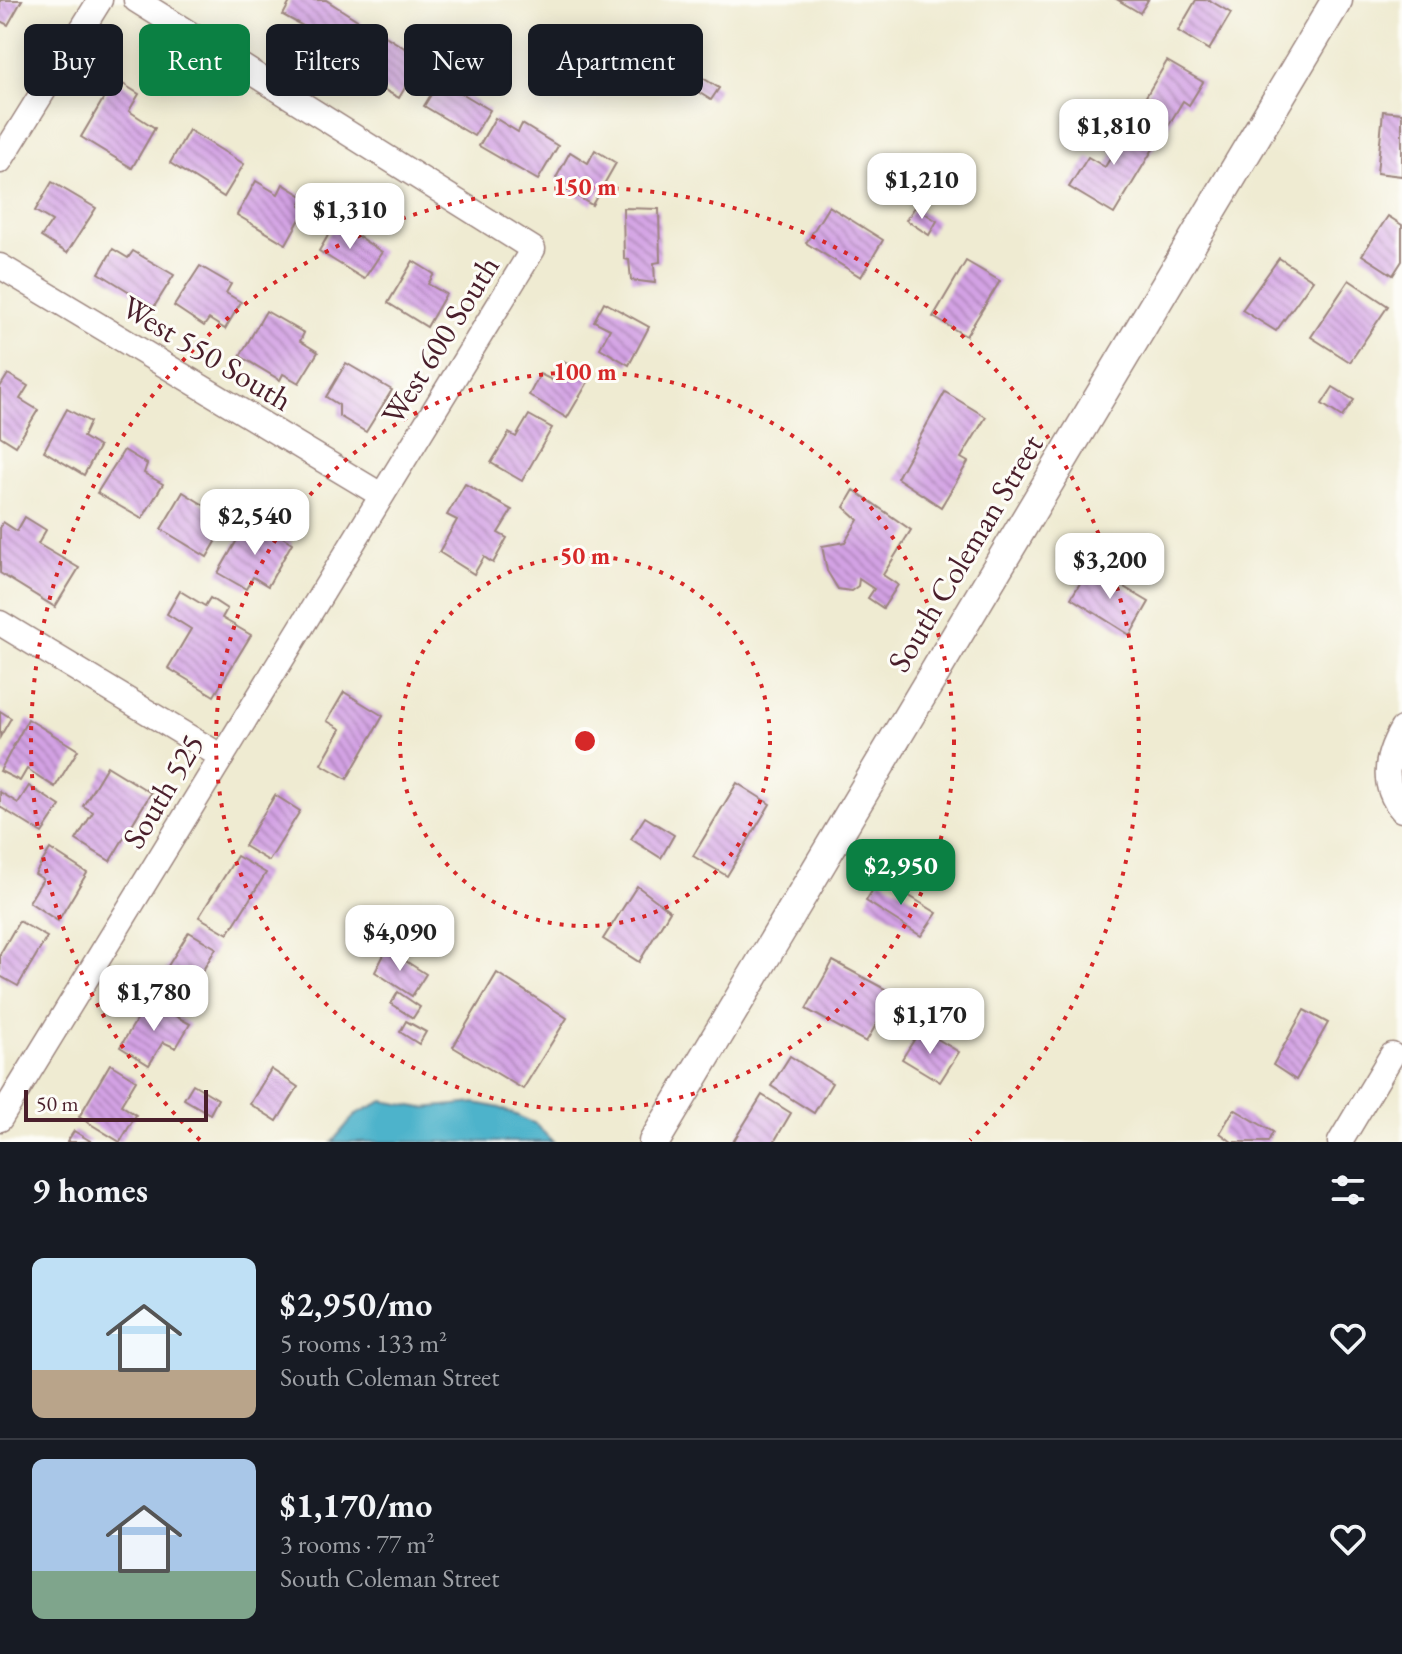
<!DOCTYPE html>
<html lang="en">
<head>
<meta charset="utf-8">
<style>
  :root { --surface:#171b24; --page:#20242c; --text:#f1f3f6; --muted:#9ea1a6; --line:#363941; --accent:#0b8043 }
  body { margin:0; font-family:"EB Garamond",serif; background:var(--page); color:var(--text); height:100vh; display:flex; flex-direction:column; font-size:30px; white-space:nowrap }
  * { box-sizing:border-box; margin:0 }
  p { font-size:26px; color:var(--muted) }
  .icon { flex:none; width:44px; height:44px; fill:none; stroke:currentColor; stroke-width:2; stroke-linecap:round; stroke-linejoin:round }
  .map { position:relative; height:1142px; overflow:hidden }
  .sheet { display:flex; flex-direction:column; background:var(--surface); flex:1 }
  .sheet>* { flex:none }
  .hud { position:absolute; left:24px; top:24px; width:800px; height:72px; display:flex; gap:16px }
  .scale { position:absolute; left:24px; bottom:20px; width:184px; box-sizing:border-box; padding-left:8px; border:4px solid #4a1f2b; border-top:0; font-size:22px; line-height:28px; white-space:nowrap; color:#4a1f2b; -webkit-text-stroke:6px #fdfcf7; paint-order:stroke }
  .price { position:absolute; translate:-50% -68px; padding:0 18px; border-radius:16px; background:#fff; color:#222; font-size:26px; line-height:52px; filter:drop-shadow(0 2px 4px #0008) }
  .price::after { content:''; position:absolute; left:50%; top:48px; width:24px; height:18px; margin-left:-12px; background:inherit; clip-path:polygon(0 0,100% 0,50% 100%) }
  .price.current { background:var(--accent); color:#fff }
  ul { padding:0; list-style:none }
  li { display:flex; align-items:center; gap:24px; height:200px; padding:0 32px }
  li+li { border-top:2px solid var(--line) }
  li span { display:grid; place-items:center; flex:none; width:224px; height:160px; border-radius:12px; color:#555 }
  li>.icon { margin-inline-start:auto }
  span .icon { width:96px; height:96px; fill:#fffc; stroke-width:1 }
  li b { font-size:34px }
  h2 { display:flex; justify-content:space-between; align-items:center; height:96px; padding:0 32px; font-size:34px }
  .chip { padding:0 28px; border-radius:12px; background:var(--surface); box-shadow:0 4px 20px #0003; font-size:28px; line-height:72px }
  .chip.current { background:var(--accent); color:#fff }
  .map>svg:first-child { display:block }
  .water { fill:#4db3cb; stroke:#4c697b; stroke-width:2 }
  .building { fill:url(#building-back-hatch) }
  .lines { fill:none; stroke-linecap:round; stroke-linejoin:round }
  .minor-casing { stroke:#9c857e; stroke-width:27 }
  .tertiary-casing { stroke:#9c857e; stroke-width:33 }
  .minor { stroke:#fff; stroke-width:24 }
  .tertiary { stroke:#fff; stroke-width:30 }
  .ring { fill:none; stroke:#d62828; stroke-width:4; stroke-dasharray:4 8 }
  .labels { text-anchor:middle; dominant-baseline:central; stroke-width:6; stroke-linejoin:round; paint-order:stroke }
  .street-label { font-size:32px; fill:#4a1f2b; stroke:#fdfcf7 }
  .centre { fill:#d62828; stroke:#fdfcf7; stroke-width:4 }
  .ring-label { font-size:24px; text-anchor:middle; font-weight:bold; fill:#d62828; stroke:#fdfcf7; stroke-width:6; stroke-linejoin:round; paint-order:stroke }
</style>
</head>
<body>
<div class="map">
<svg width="1402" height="1142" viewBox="0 0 1402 1142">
  <defs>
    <pattern id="building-back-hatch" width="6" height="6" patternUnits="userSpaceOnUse" patternTransform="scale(2)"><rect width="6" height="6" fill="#d3a2e4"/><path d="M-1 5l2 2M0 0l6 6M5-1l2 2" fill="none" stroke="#ad83b9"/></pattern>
  </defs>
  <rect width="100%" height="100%" fill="#fdfcf7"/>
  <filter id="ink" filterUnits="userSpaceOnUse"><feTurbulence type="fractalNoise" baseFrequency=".0125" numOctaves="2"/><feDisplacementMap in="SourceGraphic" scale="16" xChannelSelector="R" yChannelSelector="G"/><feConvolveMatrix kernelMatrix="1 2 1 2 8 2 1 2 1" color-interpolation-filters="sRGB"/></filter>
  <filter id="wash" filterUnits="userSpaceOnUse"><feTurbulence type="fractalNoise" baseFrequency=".006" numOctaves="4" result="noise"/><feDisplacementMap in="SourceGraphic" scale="32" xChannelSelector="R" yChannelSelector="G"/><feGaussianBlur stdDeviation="1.8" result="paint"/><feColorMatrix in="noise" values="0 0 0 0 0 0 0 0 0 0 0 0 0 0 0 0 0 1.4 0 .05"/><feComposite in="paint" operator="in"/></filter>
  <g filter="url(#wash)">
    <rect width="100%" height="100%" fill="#efebd2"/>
    <polygon class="water" points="383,1101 423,1108 476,1103 500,1108 536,1124 553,1142 332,1142 356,1114"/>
    <g id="blocks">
      <g class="building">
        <polygon points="0,0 22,0 8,25 0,21"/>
        <polygon points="291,0 326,0 362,23 341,57 301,33 305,27 283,15"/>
        <polygon points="1118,0 1148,0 1140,13"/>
        <polygon points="1196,0 1209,0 1231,13 1209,50 1178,31"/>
        <polygon points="371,27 422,59 399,98 375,85 378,80 353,61"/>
        <polygon points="1167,61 1203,82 1189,105 1183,101 1161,138 1132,120"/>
        <polygon points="690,70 719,88 711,100 682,82"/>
        <polygon points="115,79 139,94 129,111 155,128 132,168 81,137"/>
        <polygon points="440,80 490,110 474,136 424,106"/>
        <polygon points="1383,111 1402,113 1402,176 1377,173"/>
        <polygon points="495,118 518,132 522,124 558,146 538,180 479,146"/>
        <polygon points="1114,118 1156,144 1114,214 1069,187 1088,157 1105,167 1114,152 1099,143"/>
        <polygon points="189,130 244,164 224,197 170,163"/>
        <polygon points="595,150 616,163 592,205 570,192 572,188 556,178 570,152 588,163"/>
        <polygon points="256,181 278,194 283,184 304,197 300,206 305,210 286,244 237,215"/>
        <polygon points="52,182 96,208 67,253 41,237 52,221 35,211"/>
        <polygon points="829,206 883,240 861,277 806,243"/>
        <polygon points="915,207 937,221 929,235 906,220"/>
        <polygon points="623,208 659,209 660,262 654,263 655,283 631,280 629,260 624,259"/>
        <polygon points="1388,216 1402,225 1402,261 1393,275 1362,255"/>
        <polygon points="336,222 382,252 364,279 319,251"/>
        <polygon points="113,249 128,258 133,251 174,275 154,307 99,273"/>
        <polygon points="1279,258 1313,280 1276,331 1242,310"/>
        <polygon points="413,261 434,274 428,284 446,294 427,327 388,303"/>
        <polygon points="966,261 1000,281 966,336 933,317"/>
        <polygon points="200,266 231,284 226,293 241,302 225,329 209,319 204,326 174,306"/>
        <polygon points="1349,280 1388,306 1350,362 1311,337"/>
        <polygon points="604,302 649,327 629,365 600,348 610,329 594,321"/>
        <polygon points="266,311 304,333 300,341 318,352 299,383 283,374 280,380 240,356"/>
        <polygon points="564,362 591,377 567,418 529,395 540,374 554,381"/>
        <polygon points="346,363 392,390 366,432 339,416 339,405 326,397"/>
        <polygon points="8,374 28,386 20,399 38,410 16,446 0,436 0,387"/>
        <polygon points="1333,387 1354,400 1342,417 1322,404"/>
        <polygon points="945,392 986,417 961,458 968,462 941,507 897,478"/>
        <polygon points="67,409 90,422 83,437 99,447 84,475 44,451"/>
        <polygon points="529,415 552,428 522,481 491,463 509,433 516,437"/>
        <polygon points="124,450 147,464 144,473 163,484 142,519 97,493"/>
        <polygon points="465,484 512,510 498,533 507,538 493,563 484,557 474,574 439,552 457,520 447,515"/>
        <polygon points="854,490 911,530 883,575 898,585 883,608 868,598 874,589 859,579 858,586 851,591 838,589 827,571 822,546 845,542 858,520 844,507"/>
        <polygon points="183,492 207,507 211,500 233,513 207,557 161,529"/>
        <polygon points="25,517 46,530 38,544 79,568 55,607 0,573 0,528 3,522 17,531"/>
        <polygon points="258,522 292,543 268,586 253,577 246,589 218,573 244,528 251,533"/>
        <polygon points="1090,567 1149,602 1130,635 1071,598"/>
        <polygon points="180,591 205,606 210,598 227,609 222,618 251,635 214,696 168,668 191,629 167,614"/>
        <polygon points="344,692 383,716 347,779 321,764 341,729 327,721"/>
        <polygon points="0,711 11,718 0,737"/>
        <polygon points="28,719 78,750 55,787 27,769 20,781 0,771"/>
        <polygon points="107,766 151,793 110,861 76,840 93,812 83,806"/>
        <polygon points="737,783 770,804 727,876 693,856"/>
        <polygon points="29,786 60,806 42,833 0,807 0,792 18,803"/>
        <polygon points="275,795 300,811 269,861 244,846"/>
        <polygon points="645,817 674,835 661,858 631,839"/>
        <polygon points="50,849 87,873 58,921 29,902 43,879 35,874"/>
        <polygon points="237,856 266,873 228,934 199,917"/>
        <polygon points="880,878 937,913 921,936 866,901"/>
        <polygon points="637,886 670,911 639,962 603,939"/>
        <polygon points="19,921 47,937 18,986 0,976 0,954"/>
        <polygon points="189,932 216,948 186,999 158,982"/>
        <polygon points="387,949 426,974 412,996 375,972"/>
        <polygon points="833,961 894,994 866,1042 806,1009"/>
        <polygon points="497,973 567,1018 523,1089 453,1047"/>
        <polygon points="398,992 420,1007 413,1018 391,1004"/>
        <polygon points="148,1001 190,1024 176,1048 163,1042 149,1065 120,1047"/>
        <polygon points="1304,1010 1328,1023 1296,1080 1273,1065"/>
        <polygon points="406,1021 426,1032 419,1044 400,1032"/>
        <polygon points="921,1029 959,1052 940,1082 902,1059"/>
        <polygon points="790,1056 832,1083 814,1113 771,1086"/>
        <polygon points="110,1064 136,1080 121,1105 136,1115 120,1142 79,1117"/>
        <polygon points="271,1069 298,1087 277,1121 250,1104"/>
        <polygon points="193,1084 218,1099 210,1114 184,1099"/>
        <polygon points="762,1095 791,1113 774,1142 733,1142"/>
        <polygon points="1234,1109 1273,1132 1268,1142 1232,1142 1220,1133"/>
        <polygon points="74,1131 92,1142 67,1142"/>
      </g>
    </g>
  </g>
  <g filter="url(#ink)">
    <use href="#blocks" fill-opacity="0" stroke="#9c857e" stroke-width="2"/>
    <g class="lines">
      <g class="minor-casing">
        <g id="minor">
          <polyline points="0,161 100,0"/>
          <polyline points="0,266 381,495"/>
          <polyline points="0,623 222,757"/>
          <path d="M1402,729C1386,756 1380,784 1402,810"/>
          <polyline points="0,1119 533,249 136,0"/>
          <polyline points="1340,1142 1392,1055"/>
        </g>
      </g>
      <g class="tertiary-casing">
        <polyline id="tertiary" points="654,1142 1337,0"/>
      </g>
      <use href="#minor" class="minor"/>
      <use href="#tertiary" class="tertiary"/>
    </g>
  </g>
  <g class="ring">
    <circle cx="585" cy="741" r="185"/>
    <circle cx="585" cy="741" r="369"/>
    <path d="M200 1140A554 554 0 1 1 970 1140"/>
  </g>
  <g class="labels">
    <g class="street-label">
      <text transform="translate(440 340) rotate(-58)">West 600 South</text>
      <text transform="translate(207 353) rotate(31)">West 550 South</text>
      <text transform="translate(965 553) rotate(-59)">South Coleman Street</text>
      <text transform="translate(163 791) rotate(-59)">South 525</text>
    </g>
  </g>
  <circle cx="585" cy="741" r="12" class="centre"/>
  <g class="ring-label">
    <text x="585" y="195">150 m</text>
    <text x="585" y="380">100 m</text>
    <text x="585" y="564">50 m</text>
  </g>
</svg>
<div class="scale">50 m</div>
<b class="price" style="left:1114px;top:167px">$1,810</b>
<b class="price" style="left:922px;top:221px">$1,210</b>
<b class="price" style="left:350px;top:251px">$1,310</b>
<b class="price" style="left:255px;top:557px">$2,540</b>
<b class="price" style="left:1110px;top:601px">$3,200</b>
<b class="price current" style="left:901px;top:907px">$2,950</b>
<b class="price" style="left:400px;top:973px">$4,090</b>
<b class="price" style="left:154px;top:1033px">$1,780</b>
<b class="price" style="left:930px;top:1056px">$1,170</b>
<div class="hud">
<a class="chip">Buy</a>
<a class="chip current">Rent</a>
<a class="chip">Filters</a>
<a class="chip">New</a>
<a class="chip">Apartment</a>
</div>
</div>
<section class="sheet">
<h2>9 homes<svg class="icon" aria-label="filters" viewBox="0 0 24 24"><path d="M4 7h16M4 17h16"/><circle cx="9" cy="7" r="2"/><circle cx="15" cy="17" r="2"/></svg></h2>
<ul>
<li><span style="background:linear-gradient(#bfe0f5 70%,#b9a48a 0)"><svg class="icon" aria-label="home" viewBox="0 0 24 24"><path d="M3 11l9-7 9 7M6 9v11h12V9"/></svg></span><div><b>$2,950/mo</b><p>5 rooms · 133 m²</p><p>South Coleman Street</p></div><svg class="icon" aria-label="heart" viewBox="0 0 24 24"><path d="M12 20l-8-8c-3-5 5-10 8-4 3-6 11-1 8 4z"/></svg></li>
<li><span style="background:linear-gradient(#a9c7e8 70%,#7fa58c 0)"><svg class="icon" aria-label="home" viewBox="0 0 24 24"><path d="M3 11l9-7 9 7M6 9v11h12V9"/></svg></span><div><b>$1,170/mo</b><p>3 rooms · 77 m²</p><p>South Coleman Street</p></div><svg class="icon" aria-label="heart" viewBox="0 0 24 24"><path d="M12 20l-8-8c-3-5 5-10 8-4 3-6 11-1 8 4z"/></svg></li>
</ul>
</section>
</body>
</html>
